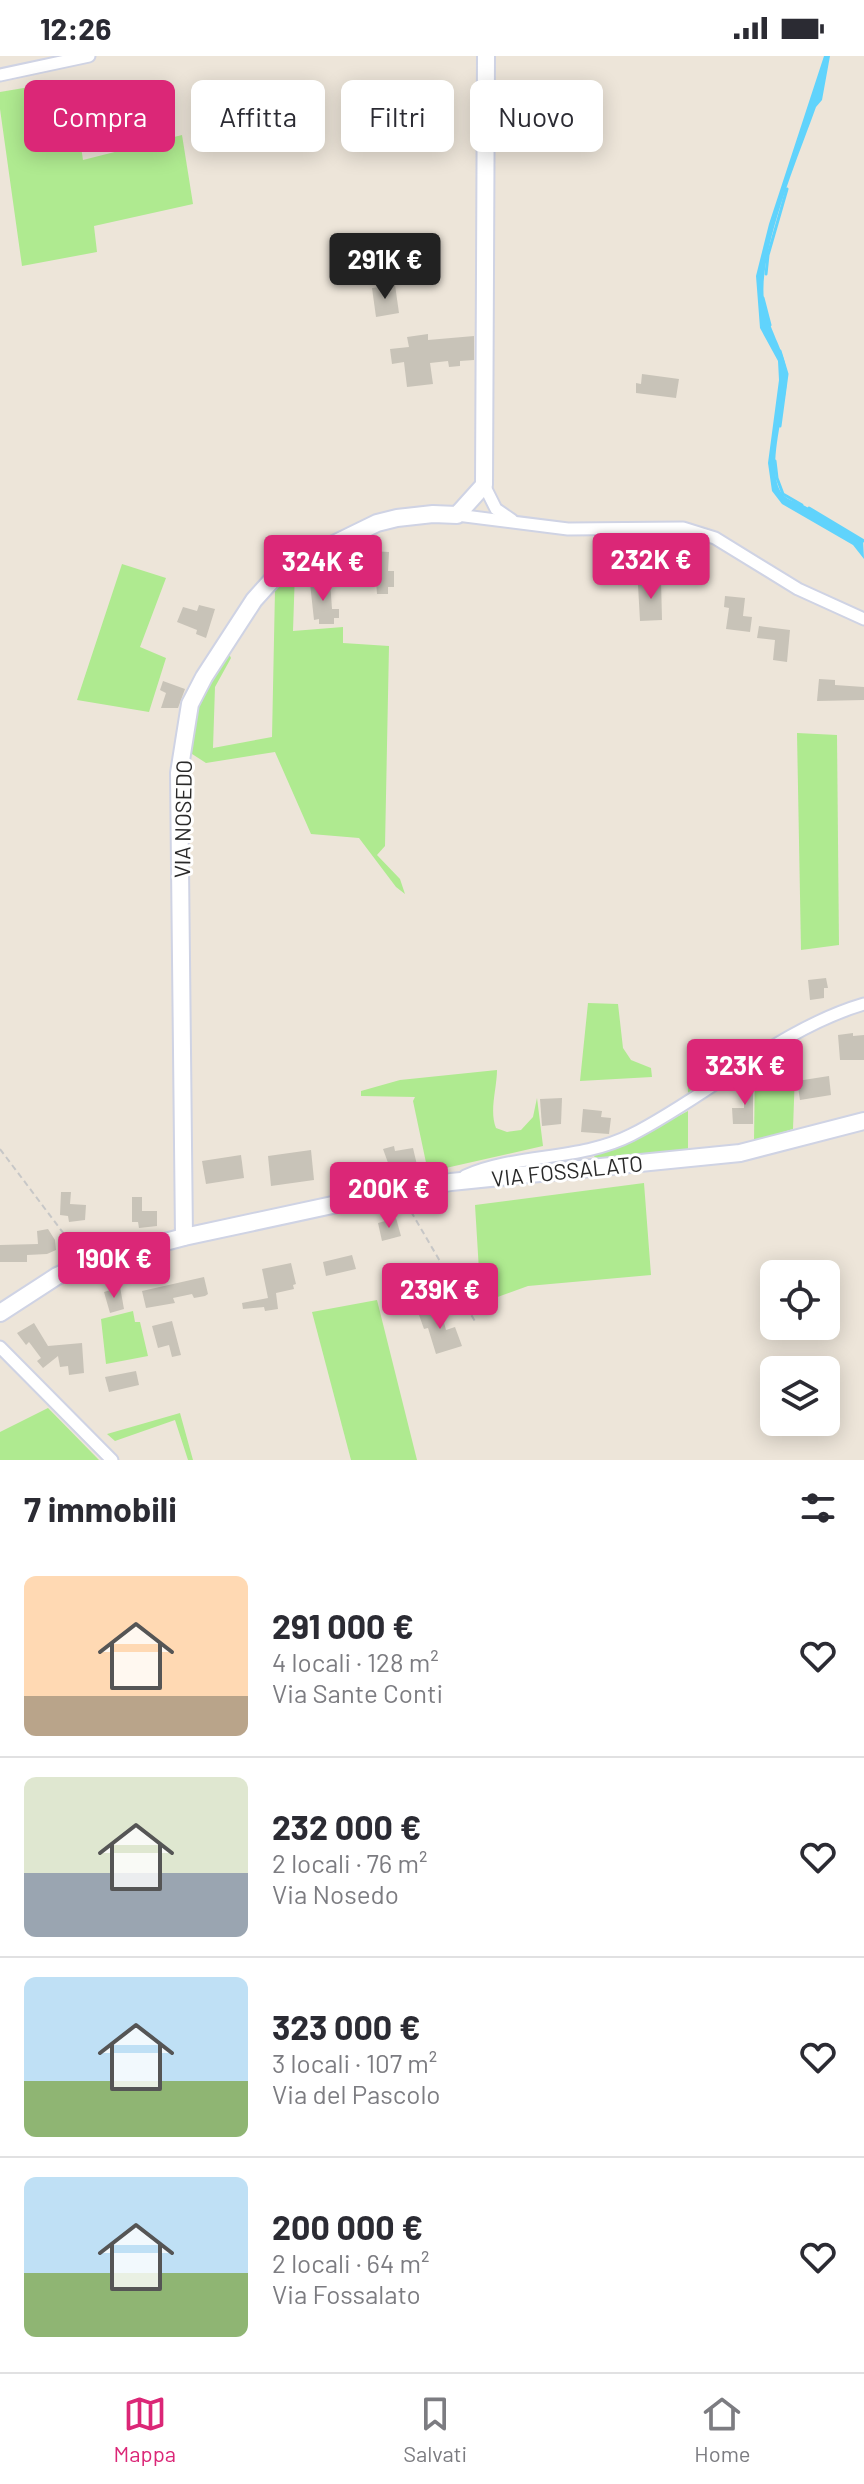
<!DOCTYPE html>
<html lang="it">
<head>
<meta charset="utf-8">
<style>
  :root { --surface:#fff; --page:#f2f2f3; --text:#2b2b33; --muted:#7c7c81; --line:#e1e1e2; --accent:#db2777 }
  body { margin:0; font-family:Barlow,sans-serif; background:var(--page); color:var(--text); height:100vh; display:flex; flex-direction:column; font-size:30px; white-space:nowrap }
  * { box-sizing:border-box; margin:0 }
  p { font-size:26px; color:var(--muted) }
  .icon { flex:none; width:44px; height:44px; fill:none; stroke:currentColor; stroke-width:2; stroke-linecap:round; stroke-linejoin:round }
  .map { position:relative; height:1404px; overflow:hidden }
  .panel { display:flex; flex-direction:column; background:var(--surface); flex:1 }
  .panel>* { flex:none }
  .banner { position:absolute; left:24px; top:24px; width:816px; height:72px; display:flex; gap:16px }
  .tools { position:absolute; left:760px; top:1204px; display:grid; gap:16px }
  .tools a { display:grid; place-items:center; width:80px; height:80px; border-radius:12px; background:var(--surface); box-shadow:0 4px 20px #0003; font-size:40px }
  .price { position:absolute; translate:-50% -68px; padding:0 18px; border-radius:8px; background:var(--accent); color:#fff; font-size:26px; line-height:52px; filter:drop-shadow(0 2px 4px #0008) }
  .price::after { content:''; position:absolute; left:50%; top:48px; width:24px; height:18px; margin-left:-12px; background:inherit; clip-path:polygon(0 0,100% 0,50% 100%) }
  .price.on { background:#222; color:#fff }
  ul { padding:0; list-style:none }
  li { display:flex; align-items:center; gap:24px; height:200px; padding:0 24px }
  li+li { border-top:2px solid var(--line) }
  li span { display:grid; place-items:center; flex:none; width:224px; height:160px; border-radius:12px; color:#555 }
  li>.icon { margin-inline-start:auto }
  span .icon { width:96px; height:96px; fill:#fffc; stroke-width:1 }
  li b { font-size:34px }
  h2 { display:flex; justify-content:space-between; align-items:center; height:96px; padding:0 24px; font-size:34px }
  .tag { padding:0 28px; border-radius:12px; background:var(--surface); box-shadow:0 4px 20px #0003; font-size:28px; line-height:72px }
  .tag.on { background:var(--accent); color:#fff }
  .status { display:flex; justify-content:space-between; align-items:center; height:56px; padding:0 40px; background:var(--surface); direction:ltr }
  .status svg { height:22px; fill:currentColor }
  .dock { display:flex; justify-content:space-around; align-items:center; height:112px; border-top:2px solid var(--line); background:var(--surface); font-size:22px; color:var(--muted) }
  .dock a { display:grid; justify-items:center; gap:4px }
  .dock .on { color:var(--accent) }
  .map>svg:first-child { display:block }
  .green { fill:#afea90 }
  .water { fill:#60d3fc }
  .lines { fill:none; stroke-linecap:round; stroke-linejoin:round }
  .stream { stroke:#60d3fc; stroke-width:3 }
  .building { fill:#c8c3b8 }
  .street-casing { stroke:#cfd3e4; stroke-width:15 }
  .secondary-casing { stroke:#cfd3e4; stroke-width:20 }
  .path { stroke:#c7c7c7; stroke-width:2; stroke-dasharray:6 4; stroke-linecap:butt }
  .street { stroke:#fff; stroke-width:11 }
  .secondary { stroke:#fff; stroke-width:16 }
  .labels { text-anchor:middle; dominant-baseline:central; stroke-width:6; stroke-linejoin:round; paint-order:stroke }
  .street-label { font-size:22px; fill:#292929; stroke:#fff }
</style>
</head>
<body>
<div class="status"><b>12:26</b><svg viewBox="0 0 49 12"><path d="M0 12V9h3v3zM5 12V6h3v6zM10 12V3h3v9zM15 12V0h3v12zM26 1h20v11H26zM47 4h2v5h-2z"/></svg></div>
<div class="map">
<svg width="864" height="1404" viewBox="0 0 864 1404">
  <rect width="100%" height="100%" fill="#ede5d9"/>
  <g class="green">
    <polygon points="71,24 83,104 182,79 193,148 94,170 97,196 22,210 0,53 0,36"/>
    <polygon points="122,508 166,522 140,591 166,602 149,656 77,644"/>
    <polygon points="295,515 293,575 343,571 343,587 389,590 385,790 377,799 400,823 405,838 396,831 359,782 311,778 275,696 206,707 189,696 193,654 224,598 229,598 231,602 215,631 213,692 272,681 275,534"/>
    <polygon points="797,677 837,679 839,889 801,894"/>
    <polygon points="588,947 618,948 623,992 631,1004 651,1012 652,1021 580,1025"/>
    <polygon points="796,988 793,1073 754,1085 755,1013"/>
    <polygon points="742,993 746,999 688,1037 687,1009"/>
    <path d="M497,1014C497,1032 489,1055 496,1072L507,1076L521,1074L533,1061L537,1042L543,1090L428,1116L413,1045L415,1041L361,1040V1035L400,1024Z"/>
    <polygon points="688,1055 688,1095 596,1105 593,1097 638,1081"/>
    <polygon points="644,1127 651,1219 528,1230 481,1247 475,1149"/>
    <polygon points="377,1244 417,1404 351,1404 312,1256"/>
    <polygon points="133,1255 135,1266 140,1266 148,1300 106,1308 101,1263"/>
    <polygon points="48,1352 99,1404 0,1404 0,1376"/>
    <polygon points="180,1357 193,1404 188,1404 175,1364 115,1385 107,1378"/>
  </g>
  <path class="water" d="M824,0H830L822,44L816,51C799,99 758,195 764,244C766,270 786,296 787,319C788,347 763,416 783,439C788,444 799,447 805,450C825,461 844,472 863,484L864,503L853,489L782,448L772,435L768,407L779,324L778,305L760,272L756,220L769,168Z"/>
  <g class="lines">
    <g class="stream">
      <polyline points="766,218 768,199 787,133"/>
      <polyline points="763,242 770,269"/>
      <polyline points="780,370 787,318 780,295"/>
      <polyline points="775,405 777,422 783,438 802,449"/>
      <polyline points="809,452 864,485"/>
    </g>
  </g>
  <g class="building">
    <polygon points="163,36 166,59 150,61 151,69 132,71 130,52 152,48 151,38"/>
    <polygon points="395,229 399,257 376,261 372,232"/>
    <polygon points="428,278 428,284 474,280 474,304 460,305 460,310 449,311 448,305 430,307 433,328 407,331 404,306 392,308 390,293 409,291 407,281"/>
    <polygon points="642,318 679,323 676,342 636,337 636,327 641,328"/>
    <polygon points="370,495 389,496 388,515 394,515 394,531 388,531 388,538 377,538 375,511 369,511"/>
    <polygon points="646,524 661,524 662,564 640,565 638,529 646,529"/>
    <polygon points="330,525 332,553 339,553 339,562 334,562 334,568 319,568 319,563 314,564 310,527"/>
    <polygon points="725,540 745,542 743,560 752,561 750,576 726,573 729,552 724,551"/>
    <polygon points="199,549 215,553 206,582 196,578 197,574 177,566 183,551 197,555"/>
    <polygon points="759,570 790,574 787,606 773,604 775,584 757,582"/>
    <polygon points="819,623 835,624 835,629 864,631 864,644 817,645"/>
    <polygon points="163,625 185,633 178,652 161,652 166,637 160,634"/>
    <polygon points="826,922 828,932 824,932 824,942 810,944 808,924"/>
    <polygon points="853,977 853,980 864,979 864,1004 840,1004 838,979"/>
    <polygon points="829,1020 831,1039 800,1044 797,1025"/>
    <polygon points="744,1025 753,1025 753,1068 733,1068 732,1052 744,1052"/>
    <polygon points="562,1042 561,1068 542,1070 540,1043"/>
    <polygon points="583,1053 602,1055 601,1061 611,1062 609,1078 581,1076"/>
    <polygon points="394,1090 395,1095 413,1092 417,1109 391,1115 383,1093"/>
    <polygon points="311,1094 314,1124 271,1130 268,1100"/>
    <polygon points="241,1099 244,1122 206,1128 202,1105"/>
    <polygon points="61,1136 71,1136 70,1148 86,1149 85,1164 69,1166 68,1160 60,1159"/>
    <polygon points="132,1141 142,1141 142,1155 157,1155 157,1170 139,1172 138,1166 132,1166"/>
    <polygon points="396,1162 401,1180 382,1185 378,1167"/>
    <polygon points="48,1173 55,1184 56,1194 47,1198 27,1199 27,1206 0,1206 0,1189 38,1188 37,1175"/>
    <polygon points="352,1199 356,1213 326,1220 323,1206"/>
    <polygon points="291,1207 296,1228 293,1229 294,1233 276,1237 278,1253 265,1255 264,1251 243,1253 242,1247 268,1242 262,1213"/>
    <polygon points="204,1221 208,1238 205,1240 194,1242 192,1238 173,1242 175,1247 146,1252 142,1235"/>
    <polygon points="120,1231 124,1253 110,1257 104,1236"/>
    <polygon points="439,1248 446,1274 455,1271 462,1290 436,1298 428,1272 424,1273 419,1259"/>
    <polygon points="172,1265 181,1299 172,1301 169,1289 158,1292 152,1270"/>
    <polygon points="34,1267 48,1290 82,1287 84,1317 69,1319 68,1310 60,1311 58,1300 43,1312 37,1305 41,1302 29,1286 26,1289 17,1277"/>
    <polygon points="136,1315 139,1329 109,1336 105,1321"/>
  </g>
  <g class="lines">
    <g class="street-casing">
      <g id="street">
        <polyline points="0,19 89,0"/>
        <polyline points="484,429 496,453 512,464"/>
        <polyline points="457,459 568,473 683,472 715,482 798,533 864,563"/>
        <path d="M465,1120C517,1097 580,1105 631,1079C710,1039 779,973 864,948"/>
        <polyline points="0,1291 112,1404"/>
      </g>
    </g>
    <g class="secondary-casing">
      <g id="secondary">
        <polyline points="184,1181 179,717 190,648 204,621 254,544 272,524 297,506 377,467 397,462 433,458 457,459 484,429 486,0"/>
        <polyline points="0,1257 57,1220 86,1207 184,1181 402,1134 451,1126 740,1097 864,1065"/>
      </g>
    </g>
    <g class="path">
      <polyline points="0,1093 76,1194"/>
      <polyline points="406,1147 476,1267"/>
    </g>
    <use href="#street" class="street"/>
    <use href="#secondary" class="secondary"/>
  </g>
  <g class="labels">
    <g class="street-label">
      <text transform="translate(182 763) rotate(-89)">VIA NOSEDO</text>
      <text transform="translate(567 1114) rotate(-6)">VIA FOSSALATO</text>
    </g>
  </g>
</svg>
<div class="tools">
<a><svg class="icon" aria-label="locate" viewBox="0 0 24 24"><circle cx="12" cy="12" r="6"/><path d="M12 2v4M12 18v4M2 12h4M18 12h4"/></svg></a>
<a><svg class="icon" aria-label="layers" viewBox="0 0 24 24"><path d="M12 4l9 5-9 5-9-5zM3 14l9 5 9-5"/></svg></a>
</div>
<b class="price on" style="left:385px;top:245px">291K €</b>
<b class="price" style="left:651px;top:545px">232K €</b>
<b class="price" style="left:323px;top:547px">324K €</b>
<b class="price" style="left:745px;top:1051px">323K €</b>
<b class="price" style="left:389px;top:1174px">200K €</b>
<b class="price" style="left:114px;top:1244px">190K €</b>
<b class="price" style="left:440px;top:1275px">239K €</b>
<div class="banner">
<a class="tag on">Compra</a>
<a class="tag">Affitta</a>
<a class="tag">Filtri</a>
<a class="tag">Nuovo</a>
</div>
</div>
<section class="panel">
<h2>7 immobili<svg class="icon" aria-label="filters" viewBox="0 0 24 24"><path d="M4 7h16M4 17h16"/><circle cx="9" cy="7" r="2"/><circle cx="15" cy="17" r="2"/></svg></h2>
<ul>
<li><span style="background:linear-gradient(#ffd9b3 75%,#b9a48a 0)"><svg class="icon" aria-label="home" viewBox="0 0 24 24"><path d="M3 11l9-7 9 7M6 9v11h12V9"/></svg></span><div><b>291 000 €</b><p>4 locali · 128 m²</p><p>Via Sante Conti</p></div><svg class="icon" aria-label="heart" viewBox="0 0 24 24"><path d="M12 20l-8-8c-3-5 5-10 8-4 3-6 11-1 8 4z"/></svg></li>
<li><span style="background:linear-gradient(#dfe7d0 60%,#9aa5b1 0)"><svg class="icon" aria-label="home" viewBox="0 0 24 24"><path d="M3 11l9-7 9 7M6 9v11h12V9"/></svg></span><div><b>232 000 €</b><p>2 locali · 76 m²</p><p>Via Nosedo</p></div><svg class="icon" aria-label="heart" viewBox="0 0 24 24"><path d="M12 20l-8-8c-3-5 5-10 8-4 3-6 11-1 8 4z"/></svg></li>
<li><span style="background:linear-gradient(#bfe0f5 65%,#8fb573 0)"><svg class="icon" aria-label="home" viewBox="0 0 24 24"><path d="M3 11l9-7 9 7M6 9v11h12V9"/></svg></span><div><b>323 000 €</b><p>3 locali · 107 m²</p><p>Via del Pascolo</p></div><svg class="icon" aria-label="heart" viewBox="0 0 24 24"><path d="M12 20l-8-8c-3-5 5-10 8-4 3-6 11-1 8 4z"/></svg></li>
<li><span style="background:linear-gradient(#bfe0f5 60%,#8fb573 0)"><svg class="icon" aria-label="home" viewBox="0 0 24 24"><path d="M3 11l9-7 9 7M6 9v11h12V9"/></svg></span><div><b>200 000 €</b><p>2 locali · 64 m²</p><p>Via Fossalato</p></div><svg class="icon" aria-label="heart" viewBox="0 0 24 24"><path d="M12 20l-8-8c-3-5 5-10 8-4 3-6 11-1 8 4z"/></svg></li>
</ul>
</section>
<nav class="dock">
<a class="on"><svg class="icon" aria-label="map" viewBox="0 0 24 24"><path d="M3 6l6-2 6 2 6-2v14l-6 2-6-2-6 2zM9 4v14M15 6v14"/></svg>Mappa</a>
<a><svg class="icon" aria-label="saved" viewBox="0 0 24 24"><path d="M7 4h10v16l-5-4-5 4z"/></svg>Salvati</a>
<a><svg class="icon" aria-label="home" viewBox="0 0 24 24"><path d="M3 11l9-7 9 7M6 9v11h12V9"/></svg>Home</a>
</nav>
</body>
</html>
